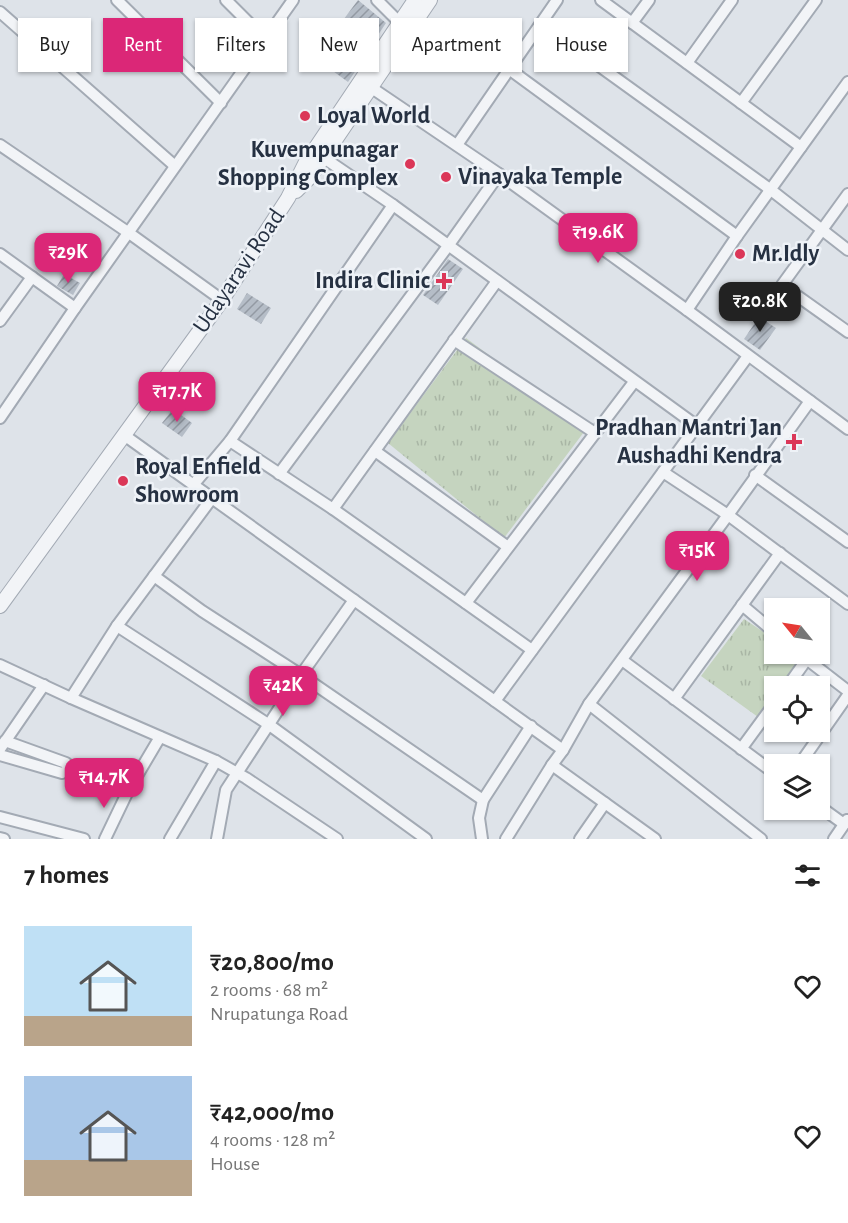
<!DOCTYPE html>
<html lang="en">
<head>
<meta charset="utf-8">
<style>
  :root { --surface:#fff; --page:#f6f6f6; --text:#222; --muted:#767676; --accent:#db2777 }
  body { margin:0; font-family:"Alegreya Sans",sans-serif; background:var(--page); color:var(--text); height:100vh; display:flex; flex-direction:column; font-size:22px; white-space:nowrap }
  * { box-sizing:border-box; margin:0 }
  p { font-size:20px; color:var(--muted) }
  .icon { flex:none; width:33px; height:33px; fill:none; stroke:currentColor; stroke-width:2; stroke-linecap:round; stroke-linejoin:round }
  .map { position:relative; height:839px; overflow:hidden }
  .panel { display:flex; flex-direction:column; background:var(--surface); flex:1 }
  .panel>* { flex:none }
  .hud { position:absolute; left:18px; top:18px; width:813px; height:54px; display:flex; gap:12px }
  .needle { width:39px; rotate:300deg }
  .fabs { position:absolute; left:764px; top:598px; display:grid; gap:12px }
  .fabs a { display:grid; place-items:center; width:66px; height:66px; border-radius:0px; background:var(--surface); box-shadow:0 2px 4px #0004; font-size:30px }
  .price { position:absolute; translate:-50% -51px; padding:0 14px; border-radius:12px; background:var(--accent); color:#fff; font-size:20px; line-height:39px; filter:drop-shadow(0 2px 3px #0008) }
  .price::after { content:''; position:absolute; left:50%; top:36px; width:18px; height:14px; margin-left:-9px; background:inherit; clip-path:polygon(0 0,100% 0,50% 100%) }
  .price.selected { background:#222; color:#fff }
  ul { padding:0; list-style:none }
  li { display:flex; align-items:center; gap:18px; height:150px; padding:0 24px }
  li span { display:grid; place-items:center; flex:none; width:168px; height:120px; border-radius:0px; color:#555 }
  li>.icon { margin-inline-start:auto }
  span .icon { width:72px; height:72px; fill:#fffc; stroke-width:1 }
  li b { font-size:26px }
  h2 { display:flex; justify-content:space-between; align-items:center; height:72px; padding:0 24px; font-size:26px }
  .pill { padding:0 21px; border-radius:0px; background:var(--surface); box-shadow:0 2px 4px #0004; font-size:21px; line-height:54px }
  .pill.selected { background:var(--accent); color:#fff }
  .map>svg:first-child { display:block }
  .grass { fill:url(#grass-tufts) }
  .building { fill:url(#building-hatch) }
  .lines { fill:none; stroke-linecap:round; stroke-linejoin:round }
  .minor-casing { stroke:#a3aab4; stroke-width:14 }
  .tertiary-casing { stroke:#a3aab4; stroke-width:16 }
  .minor { stroke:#f2f4f7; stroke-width:10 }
  .tertiary { stroke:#f2f4f7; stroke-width:14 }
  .poi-dot { fill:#db3758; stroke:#eef2f7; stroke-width:2 }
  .labels { text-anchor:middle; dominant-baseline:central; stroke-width:5; stroke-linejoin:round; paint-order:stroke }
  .poi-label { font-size:24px; font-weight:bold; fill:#263142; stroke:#eef2f7; text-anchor:start }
  .street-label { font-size:24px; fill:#263142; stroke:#eef2f7 }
</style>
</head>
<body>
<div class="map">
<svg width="848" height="839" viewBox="0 0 848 839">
  <defs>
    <pattern id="grass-tufts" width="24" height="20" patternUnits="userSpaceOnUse" patternTransform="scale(1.5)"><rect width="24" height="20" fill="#c5d4bf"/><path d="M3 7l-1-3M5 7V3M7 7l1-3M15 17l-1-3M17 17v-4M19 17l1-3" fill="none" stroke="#a9b6a5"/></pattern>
    <pattern id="building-hatch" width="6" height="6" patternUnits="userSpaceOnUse" patternTransform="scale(1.5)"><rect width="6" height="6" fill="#b5bdc7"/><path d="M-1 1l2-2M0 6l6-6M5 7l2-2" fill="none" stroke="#939aa3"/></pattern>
  </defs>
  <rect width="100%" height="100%" fill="#dee3e9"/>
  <g class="grass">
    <polygon points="466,338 587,428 504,538 388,443"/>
    <polygon points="744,619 774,639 774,654 796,654 801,657 780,687 774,687 774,695 758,717 701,676"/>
  </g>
  <g class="building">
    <polygon points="358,0 386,23 374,41 375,42 348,82 315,58"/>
    <polygon points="442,21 466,36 458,49 433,34"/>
    <polygon points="448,259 463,269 438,305 423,295"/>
    <polygon points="64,274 80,283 73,295 57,286"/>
    <polygon points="247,293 271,308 261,324 237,309"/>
    <polygon points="759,317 776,328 760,350 744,339"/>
    <polygon points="173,409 192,423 182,437 162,423"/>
  </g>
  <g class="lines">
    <g class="minor-casing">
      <g id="minor">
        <polyline points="117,0 221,103"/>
        <polyline points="226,0 265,39"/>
        <polyline points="377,0 404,27"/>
        <polyline points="601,0 801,147"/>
        <polyline points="0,12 175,166"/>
        <polyline points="632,23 649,0"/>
        <polyline points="541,24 771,190 848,250"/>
        <polyline points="687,63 732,0"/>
        <polyline points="509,69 737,236"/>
        <polyline points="366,84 499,174 687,310 848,429"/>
        <polyline points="741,103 816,0"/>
        <polyline points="0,145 129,233 222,300"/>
        <polyline points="457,145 557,0"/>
        <polyline points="324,158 393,205 697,426"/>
        <polyline points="848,194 782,285 848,332"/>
        <polyline points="0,254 75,308"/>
        <polyline points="687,310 737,236 848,82"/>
        <polyline points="0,321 32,277"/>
        <polyline points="454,340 595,433"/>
        <polyline points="0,418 75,308 293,0"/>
        <polyline points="124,435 563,750 552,765 655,839"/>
        <polyline points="230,441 333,509 532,650"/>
        <polyline points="375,451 508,547"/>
        <polyline points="663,472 728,515 848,604"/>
        <polyline points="279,474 448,246 499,174"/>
        <polyline points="755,475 848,542"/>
        <polyline points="193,485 230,441 393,205"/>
        <polyline points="333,509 497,281"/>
        <polyline points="154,576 202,611 301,675 483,800"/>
        <polyline points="466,603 634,382"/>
        <polyline points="742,605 774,632"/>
        <polyline points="117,626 268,724 426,839"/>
        <polyline points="800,654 848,691"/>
        <polyline points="622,660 774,773"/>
        <polyline points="0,665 71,698 216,761 246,778 337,839"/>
        <polyline points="787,687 807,659"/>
        <polyline points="71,698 117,626 212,498"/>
        <polyline points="674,699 780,553"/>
        <polyline points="495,701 748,356"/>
        <polyline points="589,704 761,839"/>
        <polyline points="5,741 66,763 68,765 69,768 128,791"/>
        <polyline points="0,749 44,685"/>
        <polyline points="741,749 774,704"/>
        <polyline points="563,750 589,704 728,515 810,401"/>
        <polyline points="0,755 62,773 66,771 69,768"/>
        <polyline points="799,765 848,695"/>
        <polyline points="819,806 844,824"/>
        <polyline points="0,817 84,839"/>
        <polyline points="0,838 4,839"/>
        <polyline points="105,839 128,791 160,737"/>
        <polyline points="170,839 216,761"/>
        <polyline points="217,839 226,790 301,675 354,600"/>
        <polyline points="482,839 479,818 483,800 531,726"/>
        <polyline points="506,839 552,765"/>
        <polyline points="580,839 605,803"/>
        <polyline points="834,839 847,820"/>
      </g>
    </g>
    <g class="tertiary-casing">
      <g id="tertiary">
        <polyline points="296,191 310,177 430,0"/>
        <polyline points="0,606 222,300 288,198 305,164 415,0"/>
      </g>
    </g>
    <use href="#minor" class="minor"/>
    <use href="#tertiary" class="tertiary"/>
  </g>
  <g class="poi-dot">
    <circle cx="305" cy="116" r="6"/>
    <circle cx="410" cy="164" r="6"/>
    <circle cx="446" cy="177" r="6"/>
    <circle cx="740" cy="254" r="6"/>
    <path d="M441 272h6v6h6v6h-6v6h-6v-6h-6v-6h6z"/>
    <path d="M791 433h6v6h6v6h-6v6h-6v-6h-6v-6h6z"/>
    <circle cx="123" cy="481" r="6"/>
  </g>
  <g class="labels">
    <g class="poi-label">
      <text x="317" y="116">Loyal World</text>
      <text x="398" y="150" text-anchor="end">Kuvempunagar<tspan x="398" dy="28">Shopping Complex</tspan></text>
      <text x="458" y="177">Vinayaka Temple</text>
      <text x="752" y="254">Mr.Idly</text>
      <text x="430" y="281" text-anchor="end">Indira Clinic</text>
      <text x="782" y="428" text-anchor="end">Pradhan Mantri Jan<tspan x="782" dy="28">Aushadhi Kendra</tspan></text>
      <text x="135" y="467">Royal Enfield<tspan x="135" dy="28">Showroom</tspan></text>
    </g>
    <g class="street-label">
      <text transform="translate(239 271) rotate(-56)">Udayaravi Road</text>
    </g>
  </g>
</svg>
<div class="fabs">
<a><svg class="needle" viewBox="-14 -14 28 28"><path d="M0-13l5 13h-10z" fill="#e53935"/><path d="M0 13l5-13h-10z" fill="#767676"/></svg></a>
<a><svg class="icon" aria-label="locate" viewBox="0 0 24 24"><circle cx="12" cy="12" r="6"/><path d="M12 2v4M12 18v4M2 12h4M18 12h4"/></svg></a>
<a><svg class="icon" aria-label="layers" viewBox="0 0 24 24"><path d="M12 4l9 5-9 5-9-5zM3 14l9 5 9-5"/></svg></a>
</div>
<b class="price" style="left:598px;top:264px">₹19.6K</b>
<b class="price" style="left:68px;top:284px">₹29K</b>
<b class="price selected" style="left:760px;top:333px">₹20.8K</b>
<b class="price" style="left:177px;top:423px">₹17.7K</b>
<b class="price" style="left:697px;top:582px">₹15K</b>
<b class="price" style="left:283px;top:717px">₹42K</b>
<b class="price" style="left:104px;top:809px">₹14.7K</b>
<div class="hud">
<a class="pill">Buy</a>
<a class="pill selected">Rent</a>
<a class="pill">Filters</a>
<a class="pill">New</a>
<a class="pill">Apartment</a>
<a class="pill">House</a>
</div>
</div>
<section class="panel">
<h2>7 homes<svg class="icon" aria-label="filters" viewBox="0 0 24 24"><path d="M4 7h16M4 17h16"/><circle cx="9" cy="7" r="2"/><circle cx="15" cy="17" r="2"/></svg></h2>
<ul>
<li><span style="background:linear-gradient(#bfe0f5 75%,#b9a48a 0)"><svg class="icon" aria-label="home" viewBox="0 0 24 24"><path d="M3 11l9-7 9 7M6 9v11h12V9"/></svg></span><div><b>₹20,800/mo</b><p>2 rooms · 68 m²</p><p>Nrupatunga Road</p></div><svg class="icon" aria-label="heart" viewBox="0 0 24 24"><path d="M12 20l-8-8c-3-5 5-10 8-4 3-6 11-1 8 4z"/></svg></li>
<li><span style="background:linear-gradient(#a9c7e8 70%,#b9a48a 0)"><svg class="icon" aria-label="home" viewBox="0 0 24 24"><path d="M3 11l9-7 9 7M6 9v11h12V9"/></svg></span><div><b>₹42,000/mo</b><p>4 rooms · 128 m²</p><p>House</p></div><svg class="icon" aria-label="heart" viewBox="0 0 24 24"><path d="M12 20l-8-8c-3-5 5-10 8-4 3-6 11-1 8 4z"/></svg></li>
</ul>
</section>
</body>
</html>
